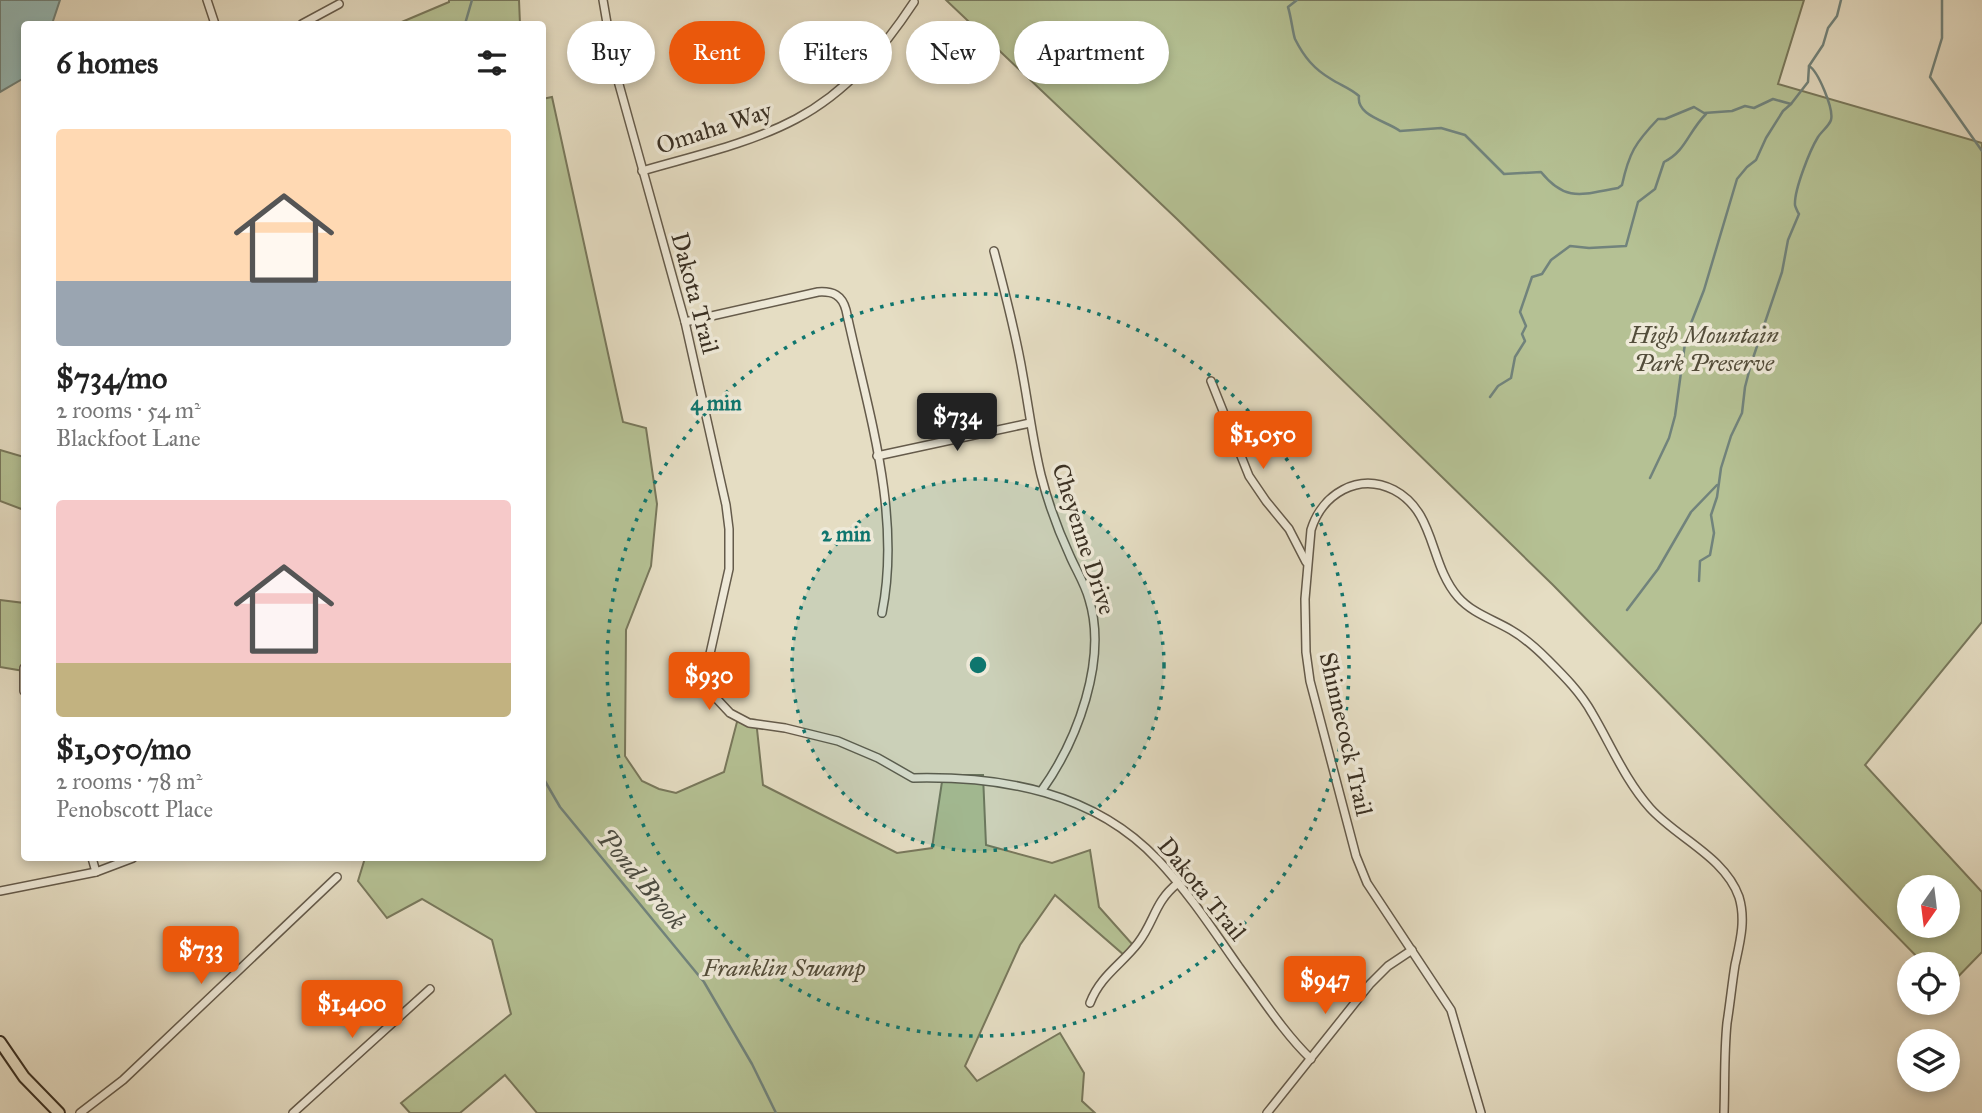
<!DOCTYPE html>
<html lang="en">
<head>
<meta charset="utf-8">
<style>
  :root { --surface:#fff; --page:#f6f6f6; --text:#222; --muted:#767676; --accent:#ea580c }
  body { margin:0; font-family:"IM FELL Great Primer",serif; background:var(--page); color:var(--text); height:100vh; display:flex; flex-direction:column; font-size:26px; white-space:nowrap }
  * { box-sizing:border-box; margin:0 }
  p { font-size:23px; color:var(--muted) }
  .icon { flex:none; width:38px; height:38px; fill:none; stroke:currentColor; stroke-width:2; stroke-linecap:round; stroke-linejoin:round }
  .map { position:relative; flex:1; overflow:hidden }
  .sheet { position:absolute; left:21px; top:21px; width:525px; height:840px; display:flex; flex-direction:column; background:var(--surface); border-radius:7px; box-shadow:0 4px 10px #0003 }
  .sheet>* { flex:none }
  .banner { position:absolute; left:567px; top:21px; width:665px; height:63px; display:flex; gap:14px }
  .needle { width:46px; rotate:194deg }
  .controls { position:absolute; left:1897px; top:875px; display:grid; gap:14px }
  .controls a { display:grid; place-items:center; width:63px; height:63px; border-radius:50%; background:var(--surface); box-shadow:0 4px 10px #0003; font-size:35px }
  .price { position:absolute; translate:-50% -60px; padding:0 16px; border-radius:7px; background:var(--accent); color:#fff; font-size:23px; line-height:46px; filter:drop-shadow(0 2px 4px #0008) }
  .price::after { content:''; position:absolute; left:50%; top:42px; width:21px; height:16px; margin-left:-10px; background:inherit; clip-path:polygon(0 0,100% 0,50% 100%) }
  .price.on { background:#222; color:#fff }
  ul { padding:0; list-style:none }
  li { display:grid; align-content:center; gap:14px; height:371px; padding:0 35px }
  li span { display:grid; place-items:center; height:217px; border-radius:7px; color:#555 }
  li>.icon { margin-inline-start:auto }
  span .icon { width:126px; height:126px; fill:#fffc; stroke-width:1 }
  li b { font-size:30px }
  h2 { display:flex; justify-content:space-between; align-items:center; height:84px; padding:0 35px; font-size:30px }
  .tag { padding:0 24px; border-radius:32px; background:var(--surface); box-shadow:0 4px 10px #0003; font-size:24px; line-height:63px }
  .tag.on { background:var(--accent); color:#fff }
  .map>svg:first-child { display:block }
  .green { fill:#b5c194; stroke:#78785c; stroke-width:2; fill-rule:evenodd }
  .water { fill:#96bbb8; stroke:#71837c; stroke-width:2 }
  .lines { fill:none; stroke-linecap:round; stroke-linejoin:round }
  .stream { stroke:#71837c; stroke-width:2.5 }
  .street-casing { stroke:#655b4b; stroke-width:10 }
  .primary-casing { stroke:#3a3023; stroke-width:14 }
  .street { stroke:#eee9d8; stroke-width:7 }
  .primary { stroke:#e5ddc3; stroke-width:10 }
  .ring { fill:none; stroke:#0f766e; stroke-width:3.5; stroke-dasharray:3.5 7 }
  .labels { text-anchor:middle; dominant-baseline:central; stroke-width:7; stroke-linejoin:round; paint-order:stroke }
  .street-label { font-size:24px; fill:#3a3023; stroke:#eee9d8 }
  .park-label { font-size:24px; font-style:italic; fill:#534d3a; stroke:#eee9d8 }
  .water-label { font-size:26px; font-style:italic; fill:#4c4c41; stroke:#eee9d8 }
  .centre { fill:#0f766e; stroke:#eee9d8; stroke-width:3.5 }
  .ring-label { font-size:21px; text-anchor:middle; font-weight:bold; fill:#0f766e; stroke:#eee9d8; stroke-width:7; stroke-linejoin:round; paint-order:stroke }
</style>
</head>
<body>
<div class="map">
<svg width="1982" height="1113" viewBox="0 0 1982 1113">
  <rect width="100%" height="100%" fill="#e5ddc3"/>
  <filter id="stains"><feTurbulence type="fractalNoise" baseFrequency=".00286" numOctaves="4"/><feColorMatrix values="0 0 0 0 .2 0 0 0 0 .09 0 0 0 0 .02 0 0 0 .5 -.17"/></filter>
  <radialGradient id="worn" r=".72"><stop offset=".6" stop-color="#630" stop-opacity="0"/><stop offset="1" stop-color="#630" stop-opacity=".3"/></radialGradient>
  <g class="green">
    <polygon points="449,0 519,0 520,24 397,24 449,2"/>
    <path d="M946,0H1804L1778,84L1982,143V622L1865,765L1982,892V952L1948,987V964H1924L1553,585L1177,219ZM1909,887H1948V926H1909Z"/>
    <polygon points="552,97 623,422 646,428 657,504 651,566 626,630 625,756 642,781 659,789 676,793 724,772 738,718 756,720 763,785 897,853 932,848 943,775 983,775 986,845 1052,863 1090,850 1099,907 1133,945 1124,955 1055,895 1020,945 965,1066 977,1081 1060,1033 1084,1073 1082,1101 1095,1113 537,1113 505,1075 460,1113 410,1113 401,1103 511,1014 492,940 422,899 387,918 358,881 365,858 542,858 542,99"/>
    <polygon points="0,450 24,457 24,510 0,501"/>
    <polygon points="0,600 24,603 24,671 0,667"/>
  </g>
  <polygon class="water" points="0,0 60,0 52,24 24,24 24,78 0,92"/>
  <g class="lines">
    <g class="stream">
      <path d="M1297,0L1288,7C1291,16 1293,34 1295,39C1304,57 1314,69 1331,79C1340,85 1350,88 1359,96C1356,116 1387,121 1400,131L1441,128L1465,135L1504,174L1541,172C1566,203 1583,194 1618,188L1622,185C1629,153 1635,143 1658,119H1665L1694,107L1704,113L1732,111L1745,106L1754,108L1773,99L1791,104L1808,82L1809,66L1823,45L1828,28L1837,16L1841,0"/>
      <polyline points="1942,0 1942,38 1930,77 1982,151"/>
      <polyline points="465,24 472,0"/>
      <path d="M1490,397L1498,386L1511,378L1515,357L1525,341L1522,334L1526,326L1520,312L1532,277L1542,274L1551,260L1570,246L1589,248L1626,246L1638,202L1655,189L1664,162C1686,151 1688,132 1706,114"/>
      <polyline points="1650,478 1669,438 1675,416 1686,336 1704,290 1737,179 1747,167 1756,160 1766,138 1783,111 1791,104"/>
      <path d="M1699,581L1700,561L1710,555L1714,533L1711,515L1717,497L1721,468L1731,436L1742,413L1745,387L1751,364L1782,272L1788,240L1799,214C1798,213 1795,206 1795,205C1794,190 1810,150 1818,137C1821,132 1829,126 1831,120C1834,109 1818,71 1809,66"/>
      <polyline points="1627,610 1658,569 1691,512 1717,485"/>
      <polyline points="542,776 560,807 704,982 752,1064 776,1113"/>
    </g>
    <g class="street-casing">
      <g id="street">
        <polyline points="207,0 215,24"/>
        <path d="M603,0L615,70L685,322L726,505L729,529V569L707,667L711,688L715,697L730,713L749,723L785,728L838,741L878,758L913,778C1003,776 1094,792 1158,860C1189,893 1213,930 1239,967C1262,998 1283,1032 1311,1059"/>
        <polyline points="302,24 339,4"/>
        <path d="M642,171C693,156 749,144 796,119C847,92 883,49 914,2"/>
        <path d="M994,251C1005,292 1016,334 1023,376C1029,409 1033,442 1041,475C1048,503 1058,530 1070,556C1076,570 1085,584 1089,599C1108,660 1077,741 1042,790"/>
        <path d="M685,322L818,292C833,291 842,295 846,310C867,408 902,513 882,613"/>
        <polyline points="1211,381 1249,476 1266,501 1289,529 1306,562"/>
        <polyline points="877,456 1030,423"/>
        <polyline points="24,668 24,691"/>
        <polyline points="92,858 96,872"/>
        <polyline points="0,891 96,872 133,858"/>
        <path d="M1090,1003C1100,976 1122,964 1138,943C1155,921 1154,902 1178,883"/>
        <polyline points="80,1113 123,1080 337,877"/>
        <polyline points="293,1113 430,989"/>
        <polyline points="1267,1113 1370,984 1388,966 1412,950"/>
        <path d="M1481,1113L1451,1010L1367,883L1356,856L1310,681L1306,652L1305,599L1311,530C1322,494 1358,472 1394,490C1436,512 1429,564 1458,597C1472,613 1492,619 1511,630C1525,638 1537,649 1548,660C1564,676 1581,693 1592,713C1611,745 1625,780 1650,808C1677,838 1725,857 1739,897C1746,920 1740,942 1735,965C1732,984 1730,1004 1727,1023C1724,1053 1725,1083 1724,1113"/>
      </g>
    </g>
    <g class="primary-casing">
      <polyline id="primary" points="0,1042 24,1077 59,1113"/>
    </g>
    <use href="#street" class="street"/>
    <use href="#primary" class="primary"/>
  </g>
  <circle cx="978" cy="665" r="186" fill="#0f766e" fill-opacity=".12"/>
  <g class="ring">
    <circle cx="978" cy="665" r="186"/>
    <circle cx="978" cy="665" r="371"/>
  </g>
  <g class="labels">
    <g class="street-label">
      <text transform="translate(714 128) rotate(-18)">Omaha Way</text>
      <text transform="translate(695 293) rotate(75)">Dakota Trail</text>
      <text transform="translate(1084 539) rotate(72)">Cheyenne Drive</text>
      <text transform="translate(1346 734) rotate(77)">Shinnecock Trail</text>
      <text transform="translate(1202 889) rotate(51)">Dakota Trail</text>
    </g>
    <g class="park-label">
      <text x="1704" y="335">High Mountain<tspan x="1704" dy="28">Park Preserve</tspan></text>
      <text x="784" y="968">Franklin Swamp</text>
    </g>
    <g class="water-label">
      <text transform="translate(642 879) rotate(50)">Pond Brook</text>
    </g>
  </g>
  <circle cx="978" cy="665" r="10" class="centre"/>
  <g class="ring-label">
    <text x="716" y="410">4 min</text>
    <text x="846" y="541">2 min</text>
  </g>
  <rect width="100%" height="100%" filter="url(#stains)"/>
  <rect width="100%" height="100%" fill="url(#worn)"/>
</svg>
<div class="controls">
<a><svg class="needle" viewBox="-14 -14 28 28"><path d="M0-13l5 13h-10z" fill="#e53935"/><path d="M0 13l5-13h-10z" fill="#767676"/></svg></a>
<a><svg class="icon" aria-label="locate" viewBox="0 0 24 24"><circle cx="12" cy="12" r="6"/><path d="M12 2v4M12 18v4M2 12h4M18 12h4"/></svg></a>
<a><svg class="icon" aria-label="layers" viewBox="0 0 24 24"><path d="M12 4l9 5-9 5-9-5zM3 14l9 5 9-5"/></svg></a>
</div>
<b class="price on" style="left:957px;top:453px">$734</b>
<b class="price" style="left:1263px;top:471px">$1,050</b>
<b class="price" style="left:709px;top:712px">$930</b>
<b class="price" style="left:201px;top:986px">$733</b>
<b class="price" style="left:1325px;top:1016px">$947</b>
<b class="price" style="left:352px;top:1040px">$1,400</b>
<div class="banner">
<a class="tag">Buy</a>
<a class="tag on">Rent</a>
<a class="tag">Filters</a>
<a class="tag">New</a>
<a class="tag">Apartment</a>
</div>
<section class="sheet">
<h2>6 homes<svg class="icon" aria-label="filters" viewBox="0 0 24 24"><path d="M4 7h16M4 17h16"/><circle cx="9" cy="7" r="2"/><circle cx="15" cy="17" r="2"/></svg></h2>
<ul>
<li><span style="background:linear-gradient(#ffd9b3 70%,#9aa5b1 0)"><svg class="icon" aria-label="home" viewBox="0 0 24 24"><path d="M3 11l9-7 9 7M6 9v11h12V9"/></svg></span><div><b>$734/mo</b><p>2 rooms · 54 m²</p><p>Blackfoot Lane</p></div></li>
<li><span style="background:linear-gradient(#f6c9c9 75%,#c2b280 0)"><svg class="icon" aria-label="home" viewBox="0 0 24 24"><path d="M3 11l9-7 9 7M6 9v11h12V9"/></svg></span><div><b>$1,050/mo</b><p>2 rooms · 78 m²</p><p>Penobscott Place</p></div></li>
</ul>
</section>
</div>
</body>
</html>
